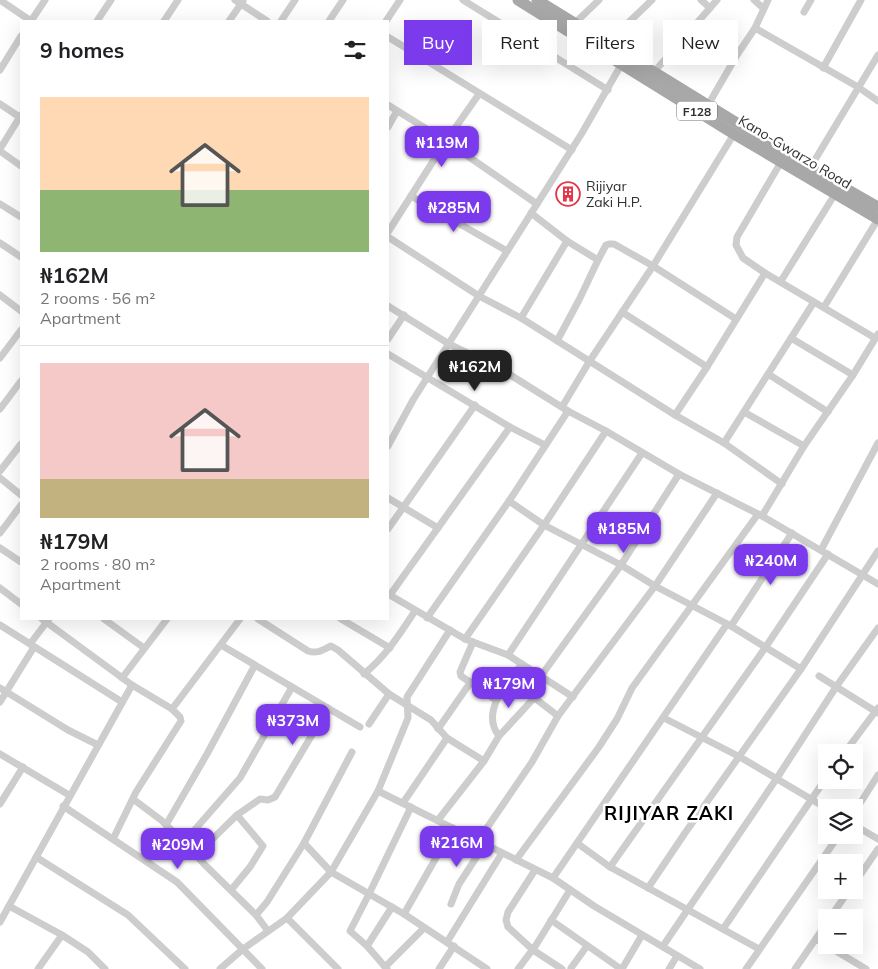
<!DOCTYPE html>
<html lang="en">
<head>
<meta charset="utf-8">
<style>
  :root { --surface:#fff; --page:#f2f2f2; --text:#202124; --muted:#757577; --line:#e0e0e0; --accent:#7c3aed }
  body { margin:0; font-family:Mulish,sans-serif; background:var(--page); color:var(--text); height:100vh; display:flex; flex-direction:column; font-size:19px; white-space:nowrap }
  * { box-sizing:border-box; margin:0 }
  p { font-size:16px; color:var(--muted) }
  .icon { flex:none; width:28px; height:28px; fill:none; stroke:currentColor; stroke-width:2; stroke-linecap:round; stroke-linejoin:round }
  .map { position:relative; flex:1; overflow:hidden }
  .side { position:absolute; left:20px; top:20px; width:369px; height:600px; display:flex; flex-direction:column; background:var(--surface); border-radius:0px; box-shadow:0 5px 20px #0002 }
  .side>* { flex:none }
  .guide { position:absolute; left:404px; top:20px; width:399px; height:45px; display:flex; gap:10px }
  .tools { position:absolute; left:818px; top:744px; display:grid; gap:10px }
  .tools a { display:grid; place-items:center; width:45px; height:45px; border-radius:0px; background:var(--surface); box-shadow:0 5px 20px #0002; font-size:25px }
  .price { position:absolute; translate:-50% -42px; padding:0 11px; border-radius:10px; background:var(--accent); color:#fff; font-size:16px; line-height:32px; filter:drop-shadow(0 1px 2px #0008) }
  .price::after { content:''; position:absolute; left:50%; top:30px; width:15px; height:11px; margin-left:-8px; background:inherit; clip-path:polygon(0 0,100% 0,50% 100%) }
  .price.selected { background:#222; color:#fff }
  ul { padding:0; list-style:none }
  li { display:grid; align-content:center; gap:10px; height:265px; padding:0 20px }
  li+li { border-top:1px solid var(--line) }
  li span { display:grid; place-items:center; height:155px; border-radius:0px; color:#555 }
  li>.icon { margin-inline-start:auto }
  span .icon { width:90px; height:90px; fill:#fffc; stroke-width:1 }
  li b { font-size:21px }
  h2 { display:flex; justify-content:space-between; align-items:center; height:60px; padding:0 20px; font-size:21px }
  .tag { padding:0 18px; border-radius:0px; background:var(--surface); box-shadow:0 5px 20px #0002; font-size:18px; line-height:45px }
  .tag.selected { background:var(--accent); color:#fff }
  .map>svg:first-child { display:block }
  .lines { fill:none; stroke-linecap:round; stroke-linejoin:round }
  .street { stroke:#cdcdcd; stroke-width:7 }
  .primary { stroke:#a8a8a8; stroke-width:11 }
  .labels { text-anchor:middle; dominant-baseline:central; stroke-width:5; stroke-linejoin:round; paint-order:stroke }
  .shield { fill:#fff; stroke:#6e6e6e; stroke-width:1 }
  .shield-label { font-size:12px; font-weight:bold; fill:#303030 }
  .street-label { font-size:14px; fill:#303030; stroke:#fff }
  .poi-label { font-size:14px; fill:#303030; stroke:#fff; text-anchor:start }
  .district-label { font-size:19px; font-weight:bold; letter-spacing:1px; fill:#000; stroke:#fff }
</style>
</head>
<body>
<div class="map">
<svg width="878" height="969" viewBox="0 0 878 969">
  <rect width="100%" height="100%" fill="#fff"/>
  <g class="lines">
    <g class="street">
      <polyline points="0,0 31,21"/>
      <polyline points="235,0 267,21"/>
      <polyline points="463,0 608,90"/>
      <polyline points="701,0 710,8"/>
      <polyline points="754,0 763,8"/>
      <polyline points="804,12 811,0"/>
      <polyline points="31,21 45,0"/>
      <polyline points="97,21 111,0"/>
      <polyline points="164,21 178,0"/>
      <polyline points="229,21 243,1"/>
      <polyline points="281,21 295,0"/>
      <polyline points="329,21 343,0"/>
      <polyline points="386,21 400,0"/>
      <polyline points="575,23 599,0"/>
      <polyline points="755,28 858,87 878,101"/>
      <polyline points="388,37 572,150"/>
      <polyline points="607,43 652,0"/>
      <polyline points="823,68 861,0"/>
      <polyline points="0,70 21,36"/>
      <polyline points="654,72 717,0"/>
      <polyline points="0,104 21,118"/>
      <polyline points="388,105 446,141 537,204"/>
      <polyline points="708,105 737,55 755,28 768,0"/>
      <polyline points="388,127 397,111"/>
      <polyline points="0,149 21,115"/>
      <polyline points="0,151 21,166"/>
      <polyline points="781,162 737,237 736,245 743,258 765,273 875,338"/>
      <polyline points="810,168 878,55"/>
      <polyline points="411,196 507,251"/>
      <polyline points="0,204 21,217"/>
      <polyline points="531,213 567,241 598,260 579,300 557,341"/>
      <polyline points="388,232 446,141 479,94"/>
      <polyline points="388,237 479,296 521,318 675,415 724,443 782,484"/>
      <polyline points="0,243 21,257"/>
      <polyline points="598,260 606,245 609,244 614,244 653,266 736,319"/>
      <polyline points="781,281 835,194"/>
      <polyline points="0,295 21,311"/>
      <polyline points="388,306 449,344 504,371 568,411 606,431 679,474 762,516 878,584"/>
      <polyline points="824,307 878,219"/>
      <polyline points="622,312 707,367"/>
      <polyline points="521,318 567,241"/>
      <polyline points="791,338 853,375"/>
      <polyline points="388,339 404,315"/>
      <polyline points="388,354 510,427 545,445"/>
      <polyline points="0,358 21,330"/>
      <polyline points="768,374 828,412"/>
      <polyline points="562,407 589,362 653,266 734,134"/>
      <polyline points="0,409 21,381"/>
      <polyline points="568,411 509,501 544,525 621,565 655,586 731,626 801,669"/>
      <polyline points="744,412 804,446"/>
      <polyline points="675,415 707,367 765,273"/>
      <polyline points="724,443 814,302"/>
      <polyline points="388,446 413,400 582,133 621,65"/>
      <polyline points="0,471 21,444"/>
      <polyline points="0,478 21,495"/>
      <polyline points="388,498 438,528"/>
      <polyline points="762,516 804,446 853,375 878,334"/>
      <polyline points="388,529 475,405"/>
      <polyline points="0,533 21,505"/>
      <polyline points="0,548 21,562"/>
      <polyline points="821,550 878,443"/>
      <polyline points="0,588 21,604"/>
      <polyline points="388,594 465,639 508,655 573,697"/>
      <polyline points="390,595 510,427"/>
      <polyline points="427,618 509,501"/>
      <polyline points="42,619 132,685"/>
      <polyline points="104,619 144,648"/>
      <path d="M258,619L308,651C318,654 322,650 331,646L338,650L389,694L431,720L447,738L484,761"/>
      <polyline points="341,619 390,648"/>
      <polyline points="0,625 122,702"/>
      <polyline points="731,626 792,533"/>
      <polyline points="465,639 544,525 606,431"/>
      <polyline points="473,642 460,672 461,676 496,700"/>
      <polyline points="30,644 49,619"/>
      <polyline points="221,645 360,727"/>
      <polyline points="508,655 642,453"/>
      <path d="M364,674C386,656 400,634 415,611"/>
      <polyline points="541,676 621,565 679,474"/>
      <polyline points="819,676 878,713"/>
      <polyline points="122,678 167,619"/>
      <polyline points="510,679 558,716"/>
      <polyline points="0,688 68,730 98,745"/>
      <polyline points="0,702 34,647"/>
      <polyline points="664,718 740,757 826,808"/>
      <polyline points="369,724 389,694"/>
      <polyline points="438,729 470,683"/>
      <polyline points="499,736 535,697"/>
      <polyline points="352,752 304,843 331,872 404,914 487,969"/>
      <polyline points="845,752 878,708"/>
      <polyline points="0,754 69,795"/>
      <polyline points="378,791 553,878 594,906 700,969"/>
      <polyline points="133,799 161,820 184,842 204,864 256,915 268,931"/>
      <polyline points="403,803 447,738"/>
      <polyline points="0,804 23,767"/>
      <polyline points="63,806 177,882 262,969"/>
      <polyline points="854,813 878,775"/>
      <path d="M438,820L484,761L499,736C480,712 507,683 522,664"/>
      <polyline points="166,825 207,754 255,665"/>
      <polyline points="854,825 878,839"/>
      <polyline points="113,839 136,792 181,721 180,717 172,709"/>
      <polyline points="478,841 532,762 558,716 655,586 717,493"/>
      <polyline points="184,842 240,778 292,687"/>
      <polyline points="577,843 610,867 759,949"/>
      <polyline points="196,855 237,815 260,799 268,800 275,797 328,708"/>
      <polyline points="36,857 128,915 185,969"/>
      <polyline points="516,860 599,747 617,719 632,688 758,514"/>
      <polyline points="610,867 765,648 828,554"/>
      <polyline points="535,870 508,912 506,920 508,927 533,950 562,969"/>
      <polyline points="553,878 727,624"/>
      <polyline points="854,884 878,849"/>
      <polyline points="648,888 685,833 801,669 878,551"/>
      <polyline points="231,890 250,867 263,846 237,815"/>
      <polyline points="451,904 459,884 485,844"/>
      <polyline points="9,906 62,935 88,952 105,969"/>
      <polyline points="404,914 453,828"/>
      <polyline points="256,915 267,902 304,843"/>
      <polyline points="287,918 338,969"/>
      <polyline points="830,918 849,890"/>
      <polyline points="551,920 621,969"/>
      <polyline points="0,922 132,685 172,709 240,619"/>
      <polyline points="723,929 826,778"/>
      <polyline points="816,939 866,969"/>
      <polyline points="447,942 502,853"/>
      <polyline points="367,946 392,907"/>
      <polyline points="663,946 777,778 836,687 878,628"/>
      <polyline points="385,967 424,928"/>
      <polyline points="571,968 587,946"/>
      <polyline points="38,969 62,935"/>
      <polyline points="220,969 243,949 287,918 331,872 378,791 408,718 407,697 450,630"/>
      <polyline points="387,969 367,946 350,931 369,894 411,807"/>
      <polyline points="439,969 454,946"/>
      <polyline points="518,969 536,945 570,890"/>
      <polyline points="622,969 642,935"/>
      <polyline points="669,969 677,956"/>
      <polyline points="746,969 839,835"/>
      <polyline points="795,969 826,924"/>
    </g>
    <g class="primary">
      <polyline points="518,0 734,134 878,219"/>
      <polyline points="537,0 810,168 878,207"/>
    </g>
  </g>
  <defs>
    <g id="building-ring" transform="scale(1.25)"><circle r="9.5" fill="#fff" stroke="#e13749" stroke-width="1.5"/><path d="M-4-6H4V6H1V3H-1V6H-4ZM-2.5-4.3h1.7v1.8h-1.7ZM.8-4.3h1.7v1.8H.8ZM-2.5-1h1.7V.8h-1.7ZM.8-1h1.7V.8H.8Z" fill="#e13749"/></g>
  </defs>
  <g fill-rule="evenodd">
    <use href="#building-ring" x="568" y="194"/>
  </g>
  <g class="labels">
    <rect class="shield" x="677" y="101.5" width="40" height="19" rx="4"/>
    <g class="shield-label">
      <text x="697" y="111">F128</text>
    </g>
    <g class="street-label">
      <text transform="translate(795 152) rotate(31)">Kano-Gwarzo Road</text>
    </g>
    <g class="poi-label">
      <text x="586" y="186">Rijiyar<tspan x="586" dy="16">Zaki H.P.</tspan></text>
    </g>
    <g class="district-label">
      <text x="669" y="813">RIJIYAR ZAKI</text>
    </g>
  </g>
</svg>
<div class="tools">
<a><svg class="icon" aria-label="locate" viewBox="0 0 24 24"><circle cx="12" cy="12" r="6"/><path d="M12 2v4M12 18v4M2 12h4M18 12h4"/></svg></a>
<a><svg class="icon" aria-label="layers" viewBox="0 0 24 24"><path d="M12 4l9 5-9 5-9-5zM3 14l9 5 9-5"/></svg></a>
<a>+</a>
<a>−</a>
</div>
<b class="price" style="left:442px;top:168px">₦119M</b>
<b class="price" style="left:454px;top:233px">₦285M</b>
<b class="price selected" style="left:475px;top:392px">₦162M</b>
<b class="price" style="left:624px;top:554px">₦185M</b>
<b class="price" style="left:771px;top:586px">₦240M</b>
<b class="price" style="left:509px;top:709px">₦179M</b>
<b class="price" style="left:293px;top:746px">₦373M</b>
<b class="price" style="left:457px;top:868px">₦216M</b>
<b class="price" style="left:178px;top:870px">₦209M</b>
<div class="guide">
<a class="tag selected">Buy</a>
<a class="tag">Rent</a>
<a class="tag">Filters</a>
<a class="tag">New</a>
</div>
<section class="side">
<h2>9 homes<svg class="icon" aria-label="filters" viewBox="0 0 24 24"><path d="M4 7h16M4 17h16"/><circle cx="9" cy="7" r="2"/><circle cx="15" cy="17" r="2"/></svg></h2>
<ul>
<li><span style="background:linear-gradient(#ffd9b3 60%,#8fb573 0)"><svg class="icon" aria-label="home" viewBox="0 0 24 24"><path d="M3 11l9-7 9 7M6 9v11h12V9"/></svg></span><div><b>₦162M</b><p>2 rooms · 56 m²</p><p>Apartment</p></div></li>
<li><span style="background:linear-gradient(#f6c9c9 75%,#c2b280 0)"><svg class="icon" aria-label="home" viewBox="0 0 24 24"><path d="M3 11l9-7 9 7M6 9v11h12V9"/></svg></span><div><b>₦179M</b><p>2 rooms · 80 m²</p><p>Apartment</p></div></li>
</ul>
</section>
</div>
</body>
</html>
